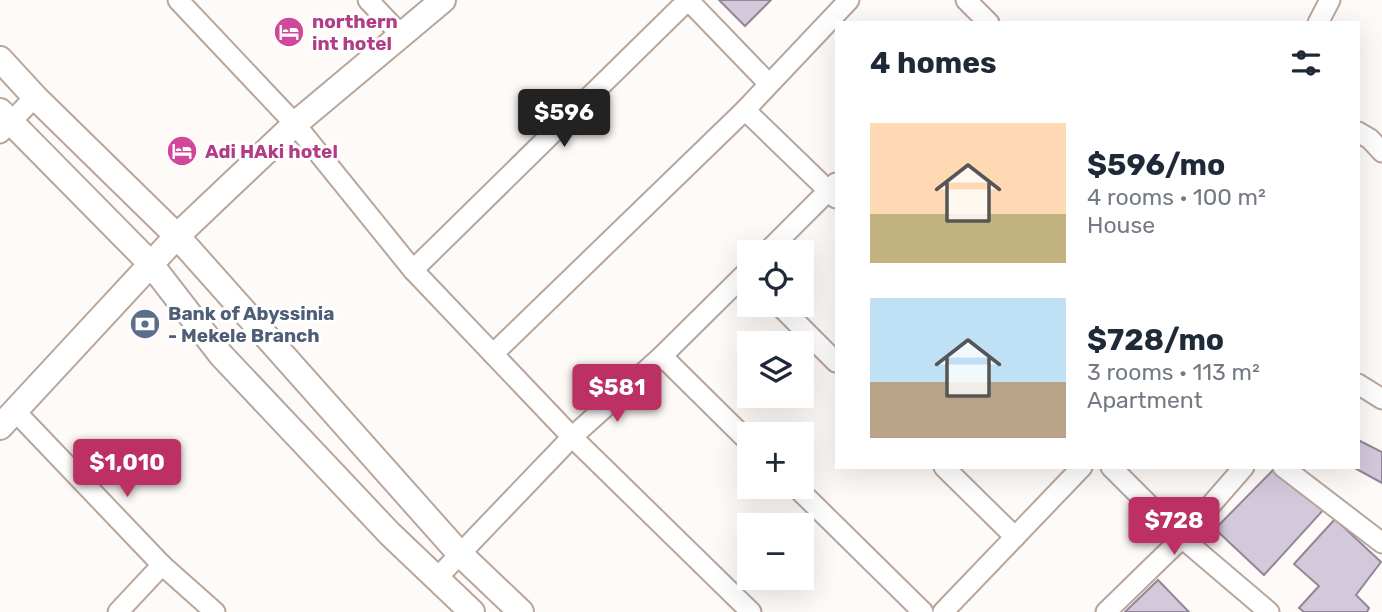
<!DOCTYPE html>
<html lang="en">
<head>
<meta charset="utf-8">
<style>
  :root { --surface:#fff; --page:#f2f2f3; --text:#1f2937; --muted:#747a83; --accent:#bd3063 }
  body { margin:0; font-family:Rubik,sans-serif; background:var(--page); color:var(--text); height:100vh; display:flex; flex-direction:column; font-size:26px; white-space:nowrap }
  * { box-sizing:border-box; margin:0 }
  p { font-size:23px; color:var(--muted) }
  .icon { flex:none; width:38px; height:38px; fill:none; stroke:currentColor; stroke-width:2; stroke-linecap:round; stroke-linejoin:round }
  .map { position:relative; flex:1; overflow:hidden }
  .details { position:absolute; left:835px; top:21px; width:525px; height:448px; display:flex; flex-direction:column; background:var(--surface); border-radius:0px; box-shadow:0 7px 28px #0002 }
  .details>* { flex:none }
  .controls { position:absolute; left:737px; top:240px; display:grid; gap:14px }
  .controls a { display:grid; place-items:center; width:77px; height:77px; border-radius:0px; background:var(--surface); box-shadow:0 7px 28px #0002; font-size:35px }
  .price { position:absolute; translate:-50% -60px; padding:0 16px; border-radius:7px; background:var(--accent); color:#fff; font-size:23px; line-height:46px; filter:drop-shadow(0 2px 4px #0008) }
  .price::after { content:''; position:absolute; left:50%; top:42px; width:21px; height:16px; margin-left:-10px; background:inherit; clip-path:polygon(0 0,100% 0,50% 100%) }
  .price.on { background:#222; color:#fff }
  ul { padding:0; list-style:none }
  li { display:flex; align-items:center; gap:21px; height:175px; padding:0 35px }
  li span { display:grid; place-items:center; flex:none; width:196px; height:140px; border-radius:0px; color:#555 }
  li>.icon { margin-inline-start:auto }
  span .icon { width:84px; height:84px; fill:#fffc; stroke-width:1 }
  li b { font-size:30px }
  h2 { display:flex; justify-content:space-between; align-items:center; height:84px; padding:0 35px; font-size:30px }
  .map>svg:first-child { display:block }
  .building { fill:#d3c9db; stroke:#918798; stroke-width:2 }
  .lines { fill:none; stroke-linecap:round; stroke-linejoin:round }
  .minor-casing { stroke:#b9a69b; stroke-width:23 }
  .tertiary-casing { stroke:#b9a69b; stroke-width:28 }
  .minor { stroke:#fff; stroke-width:19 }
  .tertiary { stroke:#fff; stroke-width:24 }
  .labels { text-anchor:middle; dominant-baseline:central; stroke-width:6; stroke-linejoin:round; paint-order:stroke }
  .hotel-label { font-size:19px; font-weight:bold; fill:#b23c85; stroke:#fff; text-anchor:start }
  .service-label { font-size:19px; font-weight:bold; fill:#4e5e75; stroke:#fff; text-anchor:start }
</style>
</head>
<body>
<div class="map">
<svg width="1382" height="612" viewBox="0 0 1382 612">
  <rect width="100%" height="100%" fill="#fefaf7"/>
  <g class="building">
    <polygon points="719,0 771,0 745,26"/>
    <polygon points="1358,440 1382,452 1382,483 1353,467 1358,467"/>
    <polygon points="1276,467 1325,508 1264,575 1215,529"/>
    <polygon points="1335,519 1381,562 1356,595 1369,608 1367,612 1304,612 1299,608 1319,586 1294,564"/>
    <polygon points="1158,580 1189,612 1125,612"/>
  </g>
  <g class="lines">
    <g class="minor-casing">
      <g id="minor">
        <polyline points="178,0 295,124 413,270 572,437 751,612"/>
        <polyline points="368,0 402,36"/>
        <polyline points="688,0 769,84"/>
        <polyline points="966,0 989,23"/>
        <polyline points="1318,23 1330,0"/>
        <polyline points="745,110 836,198"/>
        <polyline points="1358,132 1370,139 1382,152"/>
        <polyline points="0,133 35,97"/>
        <polyline points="767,252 836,183"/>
        <polyline points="413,270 688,0"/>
        <polyline points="778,304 836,362"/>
        <polyline points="493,354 745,110 849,0"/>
        <polyline points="662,356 749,442"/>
        <polyline points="1358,384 1382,399"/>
        <polyline points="15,411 162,565 215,612"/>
        <polyline points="944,467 1015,537"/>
        <polyline points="1111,467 1182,538 1269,612"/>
        <polyline points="1283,467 1382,543"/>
        <polyline points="795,486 923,612"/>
        <polyline points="436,579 572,437 662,356 749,270"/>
        <polyline points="118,612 162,565"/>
        <polyline points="943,612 1082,467"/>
        <polyline points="1106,612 1182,538 1244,467"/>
      </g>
    </g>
    <g class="tertiary-casing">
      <g id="tertiary">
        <polyline points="0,59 35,97 177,236 459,553 521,612"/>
        <polyline points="0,111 150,263 221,355 390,534 472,612"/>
        <polyline points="0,427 177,236 295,124 443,0"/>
      </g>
    </g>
    <use href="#minor" class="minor"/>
    <use href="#tertiary" class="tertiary"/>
  </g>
  <defs>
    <g id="hotel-disc" transform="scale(1.575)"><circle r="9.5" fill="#d1479c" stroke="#fff"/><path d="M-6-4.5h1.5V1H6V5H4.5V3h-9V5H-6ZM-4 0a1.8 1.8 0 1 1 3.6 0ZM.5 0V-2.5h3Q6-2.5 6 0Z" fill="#fff"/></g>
    <g id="bank-disc" transform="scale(1.575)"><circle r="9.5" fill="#5c6f8a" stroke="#fff"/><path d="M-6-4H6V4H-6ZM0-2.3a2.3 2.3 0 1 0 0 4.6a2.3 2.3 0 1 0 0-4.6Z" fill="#fff"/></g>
  </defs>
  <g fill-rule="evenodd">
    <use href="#hotel-disc" x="289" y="32"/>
    <use href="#hotel-disc" x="182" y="151"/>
    <use href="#bank-disc" x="145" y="324"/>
  </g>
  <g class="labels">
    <g class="hotel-label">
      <text x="312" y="21">northern<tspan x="312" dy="22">int hotel</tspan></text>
      <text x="205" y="151">Adi HAki hotel</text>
    </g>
    <g class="service-label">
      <text x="168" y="313">Bank of Abyssinia<tspan x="168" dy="22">- Mekele Branch</tspan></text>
    </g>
  </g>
</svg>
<div class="controls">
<a><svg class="icon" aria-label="locate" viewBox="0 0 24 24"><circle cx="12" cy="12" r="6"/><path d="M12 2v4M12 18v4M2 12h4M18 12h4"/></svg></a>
<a><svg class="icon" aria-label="layers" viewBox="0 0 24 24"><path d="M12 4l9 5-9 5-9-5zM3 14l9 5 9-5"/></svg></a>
<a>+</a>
<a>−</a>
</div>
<b class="price on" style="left:564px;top:149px">$596</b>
<b class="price" style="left:617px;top:424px">$581</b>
<b class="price" style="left:127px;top:499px">$1,010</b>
<b class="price" style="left:1174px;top:557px">$728</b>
<section class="details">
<h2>4 homes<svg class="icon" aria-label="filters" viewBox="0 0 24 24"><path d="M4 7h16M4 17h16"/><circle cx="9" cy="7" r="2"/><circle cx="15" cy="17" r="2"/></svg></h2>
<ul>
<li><span style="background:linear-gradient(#ffd9b3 65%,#c2b280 0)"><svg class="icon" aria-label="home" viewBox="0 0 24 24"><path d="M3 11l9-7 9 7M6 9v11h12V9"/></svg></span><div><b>$596/mo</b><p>4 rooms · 100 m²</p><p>House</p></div></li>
<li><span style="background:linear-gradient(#bfe0f5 60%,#b9a48a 0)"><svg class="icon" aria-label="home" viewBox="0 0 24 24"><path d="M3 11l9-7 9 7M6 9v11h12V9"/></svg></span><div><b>$728/mo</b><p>3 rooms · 113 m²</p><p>Apartment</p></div></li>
</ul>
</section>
</div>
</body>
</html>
